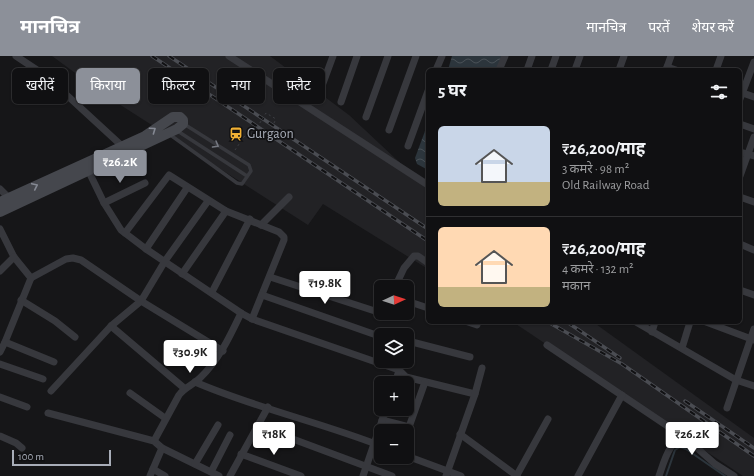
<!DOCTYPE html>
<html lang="hi">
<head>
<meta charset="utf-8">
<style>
  :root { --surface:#101012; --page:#19191b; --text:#f1f3f6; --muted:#9c9d9f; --line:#303032; --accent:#8c9099 }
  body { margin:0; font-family:"Alegreya Sans","Noto Sans Devanagari",sans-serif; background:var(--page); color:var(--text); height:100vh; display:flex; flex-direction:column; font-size:15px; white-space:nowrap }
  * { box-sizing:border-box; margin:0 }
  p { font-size:13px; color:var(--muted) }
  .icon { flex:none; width:22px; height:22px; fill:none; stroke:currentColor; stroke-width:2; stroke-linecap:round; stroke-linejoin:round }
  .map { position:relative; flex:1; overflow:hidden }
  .details { position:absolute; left:426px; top:12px; width:316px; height:256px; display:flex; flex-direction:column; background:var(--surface); border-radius:6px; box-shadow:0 1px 3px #0004,0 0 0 1px var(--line) }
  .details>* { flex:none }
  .hud { position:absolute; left:12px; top:12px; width:354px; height:36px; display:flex; gap:8px }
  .needle { width:26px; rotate:87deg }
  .controls { position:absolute; left:374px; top:224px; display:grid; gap:8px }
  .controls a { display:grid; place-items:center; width:40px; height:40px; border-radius:6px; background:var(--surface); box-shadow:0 1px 3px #0004,0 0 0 1px var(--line); font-size:20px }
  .scale { position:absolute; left:12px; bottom:10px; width:99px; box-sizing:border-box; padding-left:4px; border:2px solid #a8adb8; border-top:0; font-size:11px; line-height:14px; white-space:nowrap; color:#a8adb8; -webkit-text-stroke:3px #111113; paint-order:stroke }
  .price { position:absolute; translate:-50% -34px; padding:0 9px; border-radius:4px; background:#fff; color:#222; font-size:13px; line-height:26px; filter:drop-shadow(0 1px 2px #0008) }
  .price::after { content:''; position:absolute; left:50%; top:24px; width:12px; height:9px; margin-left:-6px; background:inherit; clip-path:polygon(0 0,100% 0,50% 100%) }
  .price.on { background:var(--accent); color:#fff }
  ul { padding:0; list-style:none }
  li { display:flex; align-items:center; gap:12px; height:100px; padding:0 12px }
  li+li { border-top:1px solid var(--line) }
  li span { display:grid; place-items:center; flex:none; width:112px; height:80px; border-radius:6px; color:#555 }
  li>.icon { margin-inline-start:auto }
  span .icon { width:48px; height:48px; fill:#fffc; stroke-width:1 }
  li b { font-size:17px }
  h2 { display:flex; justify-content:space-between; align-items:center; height:48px; padding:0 12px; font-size:17px }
  .tag { padding:0 14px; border-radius:6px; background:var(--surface); box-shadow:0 1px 3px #0004,0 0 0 1px var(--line); font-size:14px; line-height:36px }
  .tag.on { background:var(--accent); color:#fff }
  header { display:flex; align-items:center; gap:24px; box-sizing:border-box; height:56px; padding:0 20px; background:var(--accent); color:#fff }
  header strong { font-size:19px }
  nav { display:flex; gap:22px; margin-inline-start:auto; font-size:14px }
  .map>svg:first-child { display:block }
  .built { fill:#222225 }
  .water { fill:url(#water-waves) }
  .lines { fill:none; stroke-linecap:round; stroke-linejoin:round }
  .stream { stroke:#2c353c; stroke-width:2 }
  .path { stroke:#3d3f44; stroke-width:1; stroke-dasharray:2 3; stroke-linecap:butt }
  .service { stroke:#37383d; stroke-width:3.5 }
  .minor { stroke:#37383d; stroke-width:7 }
  .secondary { stroke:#45474d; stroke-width:10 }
  .rail-casing { stroke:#4a4c52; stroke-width:3.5 }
  .rail { stroke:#111113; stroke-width:2; stroke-dasharray:6; stroke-linecap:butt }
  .path-bridge { stroke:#3d3f44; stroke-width:1; stroke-dasharray:2 3; stroke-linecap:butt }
  .oneway { stroke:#858993 }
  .oneway2 { stroke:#757881 }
  .labels { text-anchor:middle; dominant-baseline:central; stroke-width:3.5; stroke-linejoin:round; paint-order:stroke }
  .poi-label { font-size:14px; fill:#a8adb8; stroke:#111113; text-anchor:start }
</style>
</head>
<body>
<header>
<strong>मानचित्र</strong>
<nav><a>मानचित्र</a><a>परतें</a><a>शेयर करें</a></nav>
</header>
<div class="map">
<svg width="754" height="420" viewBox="0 0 754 420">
  <defs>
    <pattern id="water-waves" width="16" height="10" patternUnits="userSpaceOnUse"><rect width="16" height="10" fill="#2c353c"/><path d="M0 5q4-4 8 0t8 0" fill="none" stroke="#485056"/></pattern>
  </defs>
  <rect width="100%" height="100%" fill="#161618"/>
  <g class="built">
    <polygon points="52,0 270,0 349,59 428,133 428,213 323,148 308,169 108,41"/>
    <polygon points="513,266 593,266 754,382 754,420 743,420"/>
  </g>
  <g class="water">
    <polygon points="452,0 504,0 499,14 448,14"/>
    <polygon points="428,67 428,114 417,108 415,102"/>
  </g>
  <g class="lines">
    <polyline class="stream" points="666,420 675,394 680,391 686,393 725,420"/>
    <g class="path">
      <polyline points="274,67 276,63"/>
      <polyline points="235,94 246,78"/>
    </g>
    <g class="service">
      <polyline points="176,74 247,120"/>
      <polyline points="169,78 237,127 242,128 251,115 249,109 184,68"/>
    </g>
    <g class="minor">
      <polyline points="16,0 46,20 122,90"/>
      <polyline points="229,0 428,129"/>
      <polyline points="667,11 676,14"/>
      <polyline points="436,14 442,0"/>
      <polyline points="499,14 505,0"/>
      <polyline points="527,14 532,0"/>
      <polyline points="551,14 556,0"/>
      <polyline points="575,14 580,0"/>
      <polyline points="619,14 624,0"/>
      <polyline points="666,14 671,0"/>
      <polyline points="716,14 721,0"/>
      <polyline points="740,36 754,41"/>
      <polyline points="319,38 333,0"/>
      <polyline points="740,43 754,6"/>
      <polyline points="341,46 357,0"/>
      <polyline points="366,61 388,0"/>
      <polyline points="740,68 754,73"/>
      <polyline points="389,74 416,0"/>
      <polyline points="408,90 428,35"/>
      <polyline points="740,96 754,100"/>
      <polyline points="89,116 104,147 121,174 146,193 241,257 252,263 399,314 406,321 475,338"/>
      <polyline points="740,120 754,81"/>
      <polyline points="0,133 9,142"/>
      <polyline points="740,141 754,146"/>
      <polyline points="104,147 145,127"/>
      <polyline points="261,169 289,141"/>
      <polyline points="0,173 14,201 31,222"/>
      <polyline points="125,177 169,119 226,155 279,176 284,181 284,184 252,263"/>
      <polyline points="740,188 754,194"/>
      <polyline points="146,193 187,132"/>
      <polyline points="0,215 14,201"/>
      <polyline points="182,218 226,155"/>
      <polyline points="270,221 381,257"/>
      <polyline points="395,231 404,212 414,200 418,200 428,207"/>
      <polyline points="740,234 754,239"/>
      <polyline points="212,236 250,163"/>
      <polyline points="262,239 379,280"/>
      <polyline points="21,244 55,265 75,281"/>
      <polyline points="407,245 428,252"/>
      <polyline points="468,266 477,269"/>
      <polyline points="636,266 736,324 754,330"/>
      <polyline points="706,266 754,284"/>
      <polyline points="111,270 184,332"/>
      <polyline points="652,276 655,266"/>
      <polyline points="5,286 31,222 66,203 73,202 81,204 141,245 223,295"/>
      <polyline points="407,287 412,286 470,301"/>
      <polyline points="547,289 669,371 678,384"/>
      <polyline points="682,292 690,266"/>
      <polyline points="0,296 5,286 54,306"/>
      <polyline points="0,308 43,323"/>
      <path d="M195,326C255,352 320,366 381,390"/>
      <polyline points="395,327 402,305"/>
      <polyline points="51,335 111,270 141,245 165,205 208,145"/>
      <polyline points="130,337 165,362"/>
      <polyline points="0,341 27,351"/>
      <polyline points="727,352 754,273"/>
      <polyline points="48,357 154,385 162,392 219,420"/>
      <polyline points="382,364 409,371 425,326"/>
      <polyline points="258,370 392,420"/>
      <polyline points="460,378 517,420"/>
      <polyline points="0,380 16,387 22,392"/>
      <path d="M154,385L179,339C185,331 193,329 200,322C219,304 230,280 241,257"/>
      <polyline points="241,398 301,420"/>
      <polyline points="407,400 461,420"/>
      <polyline points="195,408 218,369"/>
      <polyline points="153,413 165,420"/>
      <polyline points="211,416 230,379"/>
      <polyline points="517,419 548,363"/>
      <polyline points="150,420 162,392"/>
      <polyline points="230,420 268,351"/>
      <polyline points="363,420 386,353"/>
      <polyline points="446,420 475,338 482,312"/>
      <polyline points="578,420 622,339"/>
      <path d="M659,420C663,409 671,376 688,384L715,408L734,420"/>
    </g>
    <polyline class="secondary" points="0,146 145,80 173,61 180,61 183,64 183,68 177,73 0,156"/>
    <g class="rail-casing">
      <g id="rail">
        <polyline points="152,0 428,185"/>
        <polyline points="169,0 428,173"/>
        <polyline points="548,266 622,308 754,400"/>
        <polyline points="567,266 620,302"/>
        <polyline points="685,345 754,392"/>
      </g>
    </g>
    <use href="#rail" class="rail"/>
    <polyline class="path-bridge" points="246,78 253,78 266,57 276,63"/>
  </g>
  <defs><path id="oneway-chevron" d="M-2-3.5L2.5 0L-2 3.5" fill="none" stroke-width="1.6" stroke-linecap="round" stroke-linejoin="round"/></defs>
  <g class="oneway">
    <use href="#oneway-chevron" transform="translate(153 74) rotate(-35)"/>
    <use href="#oneway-chevron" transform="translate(35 130) rotate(-25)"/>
  </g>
  <use class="oneway2" href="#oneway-chevron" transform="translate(216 89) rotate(30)"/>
  <defs>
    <g id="station-bare" transform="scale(1.08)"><path d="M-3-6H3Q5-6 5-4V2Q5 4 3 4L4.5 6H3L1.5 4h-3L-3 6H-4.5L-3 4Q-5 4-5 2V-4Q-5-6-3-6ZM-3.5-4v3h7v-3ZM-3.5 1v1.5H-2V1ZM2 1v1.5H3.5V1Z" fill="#f2b134" stroke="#111113" stroke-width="2.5" paint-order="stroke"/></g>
  </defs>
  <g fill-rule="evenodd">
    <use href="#station-bare" x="236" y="78"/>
  </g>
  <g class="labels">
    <g class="poi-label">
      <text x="247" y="78">Gurgaon</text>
    </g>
  </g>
</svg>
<div class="controls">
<a><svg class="needle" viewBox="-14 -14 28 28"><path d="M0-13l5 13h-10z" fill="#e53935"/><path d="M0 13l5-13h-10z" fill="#9c9d9f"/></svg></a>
<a><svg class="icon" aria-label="layers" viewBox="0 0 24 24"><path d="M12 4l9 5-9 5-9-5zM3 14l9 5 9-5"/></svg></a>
<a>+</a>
<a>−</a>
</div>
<div class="scale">100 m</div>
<b class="price on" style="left:120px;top:128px">₹26.2K</b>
<b class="price" style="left:325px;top:249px">₹19.8K</b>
<b class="price" style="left:190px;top:318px">₹30.9K</b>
<b class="price" style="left:274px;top:400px">₹18K</b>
<b class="price" style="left:692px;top:400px">₹26.2K</b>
<div class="hud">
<a class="tag">खरीदें</a>
<a class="tag on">किराया</a>
<a class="tag">फ़िल्टर</a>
<a class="tag">नया</a>
<a class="tag">फ़्लैट</a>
</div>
<section class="details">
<h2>5 घर<svg class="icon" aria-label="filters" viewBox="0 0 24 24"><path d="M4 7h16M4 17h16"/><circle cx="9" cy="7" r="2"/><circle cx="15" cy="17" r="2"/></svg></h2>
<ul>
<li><span style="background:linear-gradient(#c9d6e8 70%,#c2b280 0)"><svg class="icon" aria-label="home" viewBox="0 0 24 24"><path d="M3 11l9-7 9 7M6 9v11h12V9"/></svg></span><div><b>₹26,200/माह</b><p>3 कमरे · 98 m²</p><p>Old Railway Road</p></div></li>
<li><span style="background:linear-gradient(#ffd9b3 75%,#c2b280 0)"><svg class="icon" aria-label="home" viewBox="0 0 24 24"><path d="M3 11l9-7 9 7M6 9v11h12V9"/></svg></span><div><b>₹26,200/माह</b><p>4 कमरे · 132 m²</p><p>मकान</p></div></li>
</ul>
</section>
</div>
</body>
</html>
